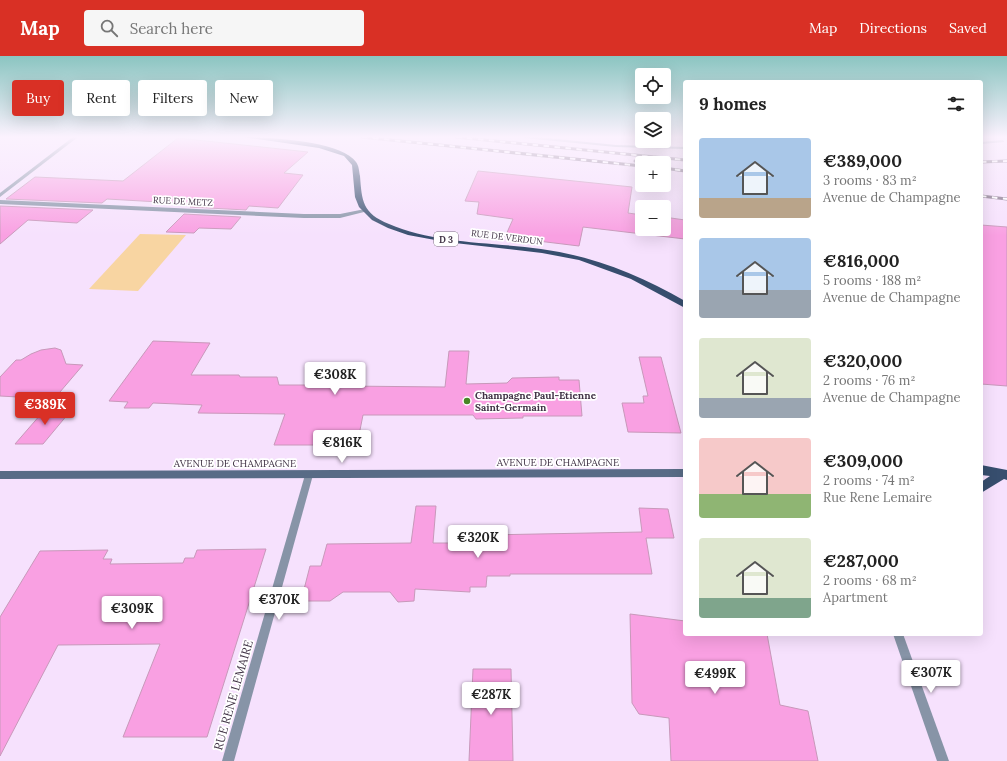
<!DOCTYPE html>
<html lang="en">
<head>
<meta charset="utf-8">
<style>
  :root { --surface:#fff; --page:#f6f6f6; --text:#222; --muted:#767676; --accent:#d93025 }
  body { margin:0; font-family:Lora,serif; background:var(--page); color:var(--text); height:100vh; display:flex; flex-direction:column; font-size:15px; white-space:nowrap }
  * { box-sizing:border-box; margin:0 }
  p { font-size:13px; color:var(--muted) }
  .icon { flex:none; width:22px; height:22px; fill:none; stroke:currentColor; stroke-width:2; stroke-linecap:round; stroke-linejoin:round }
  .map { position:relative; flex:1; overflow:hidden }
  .sheet { position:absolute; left:683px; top:24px; width:300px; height:556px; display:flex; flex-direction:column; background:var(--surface); border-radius:4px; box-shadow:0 4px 16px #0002 }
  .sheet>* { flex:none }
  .banner { position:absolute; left:12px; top:24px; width:380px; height:36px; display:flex; gap:8px }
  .buttons { position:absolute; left:635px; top:12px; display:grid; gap:8px }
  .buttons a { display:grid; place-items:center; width:36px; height:36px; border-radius:4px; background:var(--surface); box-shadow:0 4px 16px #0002; font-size:20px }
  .price { position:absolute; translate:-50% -34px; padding:0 9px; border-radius:4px; background:#fff; color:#222; font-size:13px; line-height:26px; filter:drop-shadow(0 1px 2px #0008) }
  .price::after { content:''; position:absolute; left:50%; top:24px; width:12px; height:9px; margin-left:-6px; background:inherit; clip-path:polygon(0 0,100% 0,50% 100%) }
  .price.on { background:var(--accent); color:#fff }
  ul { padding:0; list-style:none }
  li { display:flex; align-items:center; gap:12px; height:100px; padding:0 16px }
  li span { display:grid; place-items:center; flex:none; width:112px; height:80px; border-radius:4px; color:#555 }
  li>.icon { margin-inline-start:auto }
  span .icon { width:48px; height:48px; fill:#fffc; stroke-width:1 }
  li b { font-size:17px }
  h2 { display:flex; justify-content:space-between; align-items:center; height:48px; padding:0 16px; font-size:17px }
  .chip { padding:0 14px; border-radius:4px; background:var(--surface); box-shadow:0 4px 16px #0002; font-size:14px; line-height:36px }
  .chip.on { background:var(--accent); color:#fff }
  header { display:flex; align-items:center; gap:24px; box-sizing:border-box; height:56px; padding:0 20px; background:var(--accent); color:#fff }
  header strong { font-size:19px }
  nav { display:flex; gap:22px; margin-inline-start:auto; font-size:14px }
  .search { width:280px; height:36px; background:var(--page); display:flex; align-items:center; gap:10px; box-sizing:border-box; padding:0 14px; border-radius:4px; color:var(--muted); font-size:15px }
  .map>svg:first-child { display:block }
  .green { fill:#f8d5a2 }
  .building { fill:#f9a0e2; stroke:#c898ba }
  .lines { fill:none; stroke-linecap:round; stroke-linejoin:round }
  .street { fill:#8794a7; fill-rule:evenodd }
  .secondary { fill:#586b86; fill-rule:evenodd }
  .primary { fill:#374e6e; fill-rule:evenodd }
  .rail-casing { stroke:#77677d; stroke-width:3 }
  .rail { stroke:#fff; stroke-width:2; stroke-dasharray:5.5; stroke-linecap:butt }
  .poi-dot { fill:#488626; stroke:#fff; stroke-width:1.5 }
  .labels { text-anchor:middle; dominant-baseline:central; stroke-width:3.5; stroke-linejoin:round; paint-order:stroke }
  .far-street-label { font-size:9px; fill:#413346; stroke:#fff }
  .shield { fill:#fff; stroke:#7a707e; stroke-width:1 }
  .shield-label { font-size:9px; font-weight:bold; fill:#413346 }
  .poi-label { font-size:10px; font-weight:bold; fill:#413346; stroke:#fff; text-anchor:start }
  .street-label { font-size:10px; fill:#413346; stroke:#fff }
  .near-street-label { font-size:12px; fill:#413346; stroke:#fff }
</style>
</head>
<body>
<header>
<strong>Map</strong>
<div class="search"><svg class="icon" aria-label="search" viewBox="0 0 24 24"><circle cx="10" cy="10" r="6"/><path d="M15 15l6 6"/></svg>Search here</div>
<nav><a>Map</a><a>Directions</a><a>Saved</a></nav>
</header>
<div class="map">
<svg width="1007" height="705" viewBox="0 0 1007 705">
  <rect width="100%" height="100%" fill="#f6e1fd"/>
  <polygon class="green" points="140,178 186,179 138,235 89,233"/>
  <g class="building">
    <polygon points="178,82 308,96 284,117 303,119 278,152 249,150 246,154 190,151 194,148 107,143 102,147 6,143 35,121 123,125"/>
    <polygon points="478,115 632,131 628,157 642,159 642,173 664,173 664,161 685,164 685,183 583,171 579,190 505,181 513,163 477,158 479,146 465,145"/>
    <polygon points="0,150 93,154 77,167 28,164 0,188"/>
    <polygon points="184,158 241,161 231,173 199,172 194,177 166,176"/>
    <polygon points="981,169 1007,171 1007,330 981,328"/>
    <polygon points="153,285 210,287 191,319 239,319 240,321 277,321 279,329 315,329 327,320 333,329 344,330 445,331 449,295 469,295 466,328 507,327 512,322 559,321 559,324 579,324 582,360 523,360 523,362 476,363 473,359 363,359 357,389 274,389 285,358 198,357 202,349 153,347 149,352 124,352 128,346 109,345"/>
    <polygon points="55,292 61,294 66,308 83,309 54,343 0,340 0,321 16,304 21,304 31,298 41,294"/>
    <polygon points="639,301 661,301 681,377 628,376 622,347 644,347 643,340 648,340"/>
    <polygon points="48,350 73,352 43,388 15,388"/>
    <polygon points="416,450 436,450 433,487 486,487 486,479 642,476 639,452 668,453 674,482 646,482 652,518 510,518 510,520 487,520 486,531 470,531 470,536 415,533 414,545 398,546 390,536 343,536 330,545 301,545 310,510 321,510 327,488 411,487"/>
    <polygon points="266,493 207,681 123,681 160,588 58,589 0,700 0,561 40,495 108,494 103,503 112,503 110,508 183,507 185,502 194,502 197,494"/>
    <polygon points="630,558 685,565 685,578 767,578 780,649 808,655 818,705 671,705 669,662 639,658 632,647"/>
    <polygon points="473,613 511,613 513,705 469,705"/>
  </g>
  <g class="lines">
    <g class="street">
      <polygon points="73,81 78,81 0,141 0,137"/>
      <polygon points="522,81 538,81 616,89 685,91 685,93 616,91 524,82"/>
      <polygon points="1002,84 1004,85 1004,86 981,88 981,86"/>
      <polygon points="0,144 304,158 340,158 365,153 368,155 340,162 304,162 0,148"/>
      <polygon points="309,415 312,416 313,419 234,705 222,705 305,419 306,416"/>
      <polygon points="893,578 903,578 949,705 937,705"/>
    </g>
    <polygon class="secondary" points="685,413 685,421 0,423 0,415"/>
    <g class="primary">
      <path d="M243,81C268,81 342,85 356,106C359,110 359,115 360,120C362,145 362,157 389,168C434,188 492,186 541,193C593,200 640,219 685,245V252L631,223L579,204L542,197L446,186L408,179L388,172L372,164L359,151L355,141L352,109L344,100L319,92Z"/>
      <polygon points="981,409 1007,414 1007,424 1004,423 981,437 981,426 990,420 981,419"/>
    </g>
    <g class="rail-casing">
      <g id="rail">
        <polyline points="362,81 642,110"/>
        <polyline points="456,81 685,104"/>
        <polyline points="635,105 659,107"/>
        <polyline points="981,106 1007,105"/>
        <polyline points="664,112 685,115"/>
        <polyline points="981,140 1007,143"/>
      </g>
    </g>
    <use href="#rail" class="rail"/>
  </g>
  <linearGradient id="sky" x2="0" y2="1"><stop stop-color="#8bc5c1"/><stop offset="0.45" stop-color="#fbf2fe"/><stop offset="1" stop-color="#fbf2fe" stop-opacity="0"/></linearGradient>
  <rect width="1007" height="180" fill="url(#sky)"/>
  <circle class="poi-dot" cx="467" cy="345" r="4"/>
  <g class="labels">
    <g class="far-street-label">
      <text transform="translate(183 145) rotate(3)">RUE DE METZ</text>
      <text transform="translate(507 181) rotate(7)">RUE DE VERDUN</text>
    </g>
    <rect class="shield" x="434" y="176" width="24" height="14" rx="3"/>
    <g class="shield-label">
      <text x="446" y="183">D 3</text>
    </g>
    <g class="poi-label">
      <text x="475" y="339">Champagne Paul-Etienne<tspan x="475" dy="12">Saint-Germain</tspan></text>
    </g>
    <g class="street-label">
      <text x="558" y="406">AVENUE DE CHAMPAGNE</text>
      <text x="235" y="407">AVENUE DE CHAMPAGNE</text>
    </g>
    <g class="near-street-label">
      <text transform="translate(233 639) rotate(-74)">RUE RENE LEMAIRE</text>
    </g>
  </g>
</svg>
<div class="buttons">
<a><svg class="icon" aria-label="locate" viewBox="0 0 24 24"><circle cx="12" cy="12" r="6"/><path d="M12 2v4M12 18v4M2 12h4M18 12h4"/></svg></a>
<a><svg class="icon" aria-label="layers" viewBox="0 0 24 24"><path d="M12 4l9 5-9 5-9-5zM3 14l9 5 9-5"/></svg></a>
<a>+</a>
<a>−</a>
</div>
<b class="price" style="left:335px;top:340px">€308K</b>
<b class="price on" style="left:45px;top:370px">€389K</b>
<b class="price" style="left:342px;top:408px">€816K</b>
<b class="price" style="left:478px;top:503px">€320K</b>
<b class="price" style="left:279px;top:565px">€370K</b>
<b class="price" style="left:132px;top:574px">€309K</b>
<b class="price" style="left:931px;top:638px">€307K</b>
<b class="price" style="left:715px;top:639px">€499K</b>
<b class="price" style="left:491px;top:660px">€287K</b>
<div class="banner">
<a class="chip on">Buy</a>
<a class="chip">Rent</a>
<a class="chip">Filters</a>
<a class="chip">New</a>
</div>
<section class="sheet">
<h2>9 homes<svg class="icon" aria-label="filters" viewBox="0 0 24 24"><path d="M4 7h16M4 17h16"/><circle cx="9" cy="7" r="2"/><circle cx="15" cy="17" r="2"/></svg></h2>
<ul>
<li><span style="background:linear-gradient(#a9c7e8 75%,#b9a48a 0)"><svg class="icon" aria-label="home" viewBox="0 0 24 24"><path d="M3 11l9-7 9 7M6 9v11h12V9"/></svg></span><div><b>€389,000</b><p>3 rooms · 83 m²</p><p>Avenue de Champagne</p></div></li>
<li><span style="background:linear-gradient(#a9c7e8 65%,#9aa5b1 0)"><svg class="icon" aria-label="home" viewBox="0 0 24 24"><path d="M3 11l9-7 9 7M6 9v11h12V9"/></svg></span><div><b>€816,000</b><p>5 rooms · 188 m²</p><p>Avenue de Champagne</p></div></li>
<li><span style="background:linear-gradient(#dfe7d0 75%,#9aa5b1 0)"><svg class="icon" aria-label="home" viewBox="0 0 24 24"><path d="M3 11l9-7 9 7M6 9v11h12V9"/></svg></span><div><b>€320,000</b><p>2 rooms · 76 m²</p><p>Avenue de Champagne</p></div></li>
<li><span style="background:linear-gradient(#f6c9c9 70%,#8fb573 0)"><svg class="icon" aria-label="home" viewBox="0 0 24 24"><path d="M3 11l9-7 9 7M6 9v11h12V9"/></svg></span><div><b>€309,000</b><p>2 rooms · 74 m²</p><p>Rue Rene Lemaire</p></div></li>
<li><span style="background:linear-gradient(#dfe7d0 75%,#7fa58c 0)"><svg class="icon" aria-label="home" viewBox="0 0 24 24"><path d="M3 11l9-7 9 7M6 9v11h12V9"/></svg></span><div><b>€287,000</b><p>2 rooms · 68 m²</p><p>Apartment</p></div></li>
</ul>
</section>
</div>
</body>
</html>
